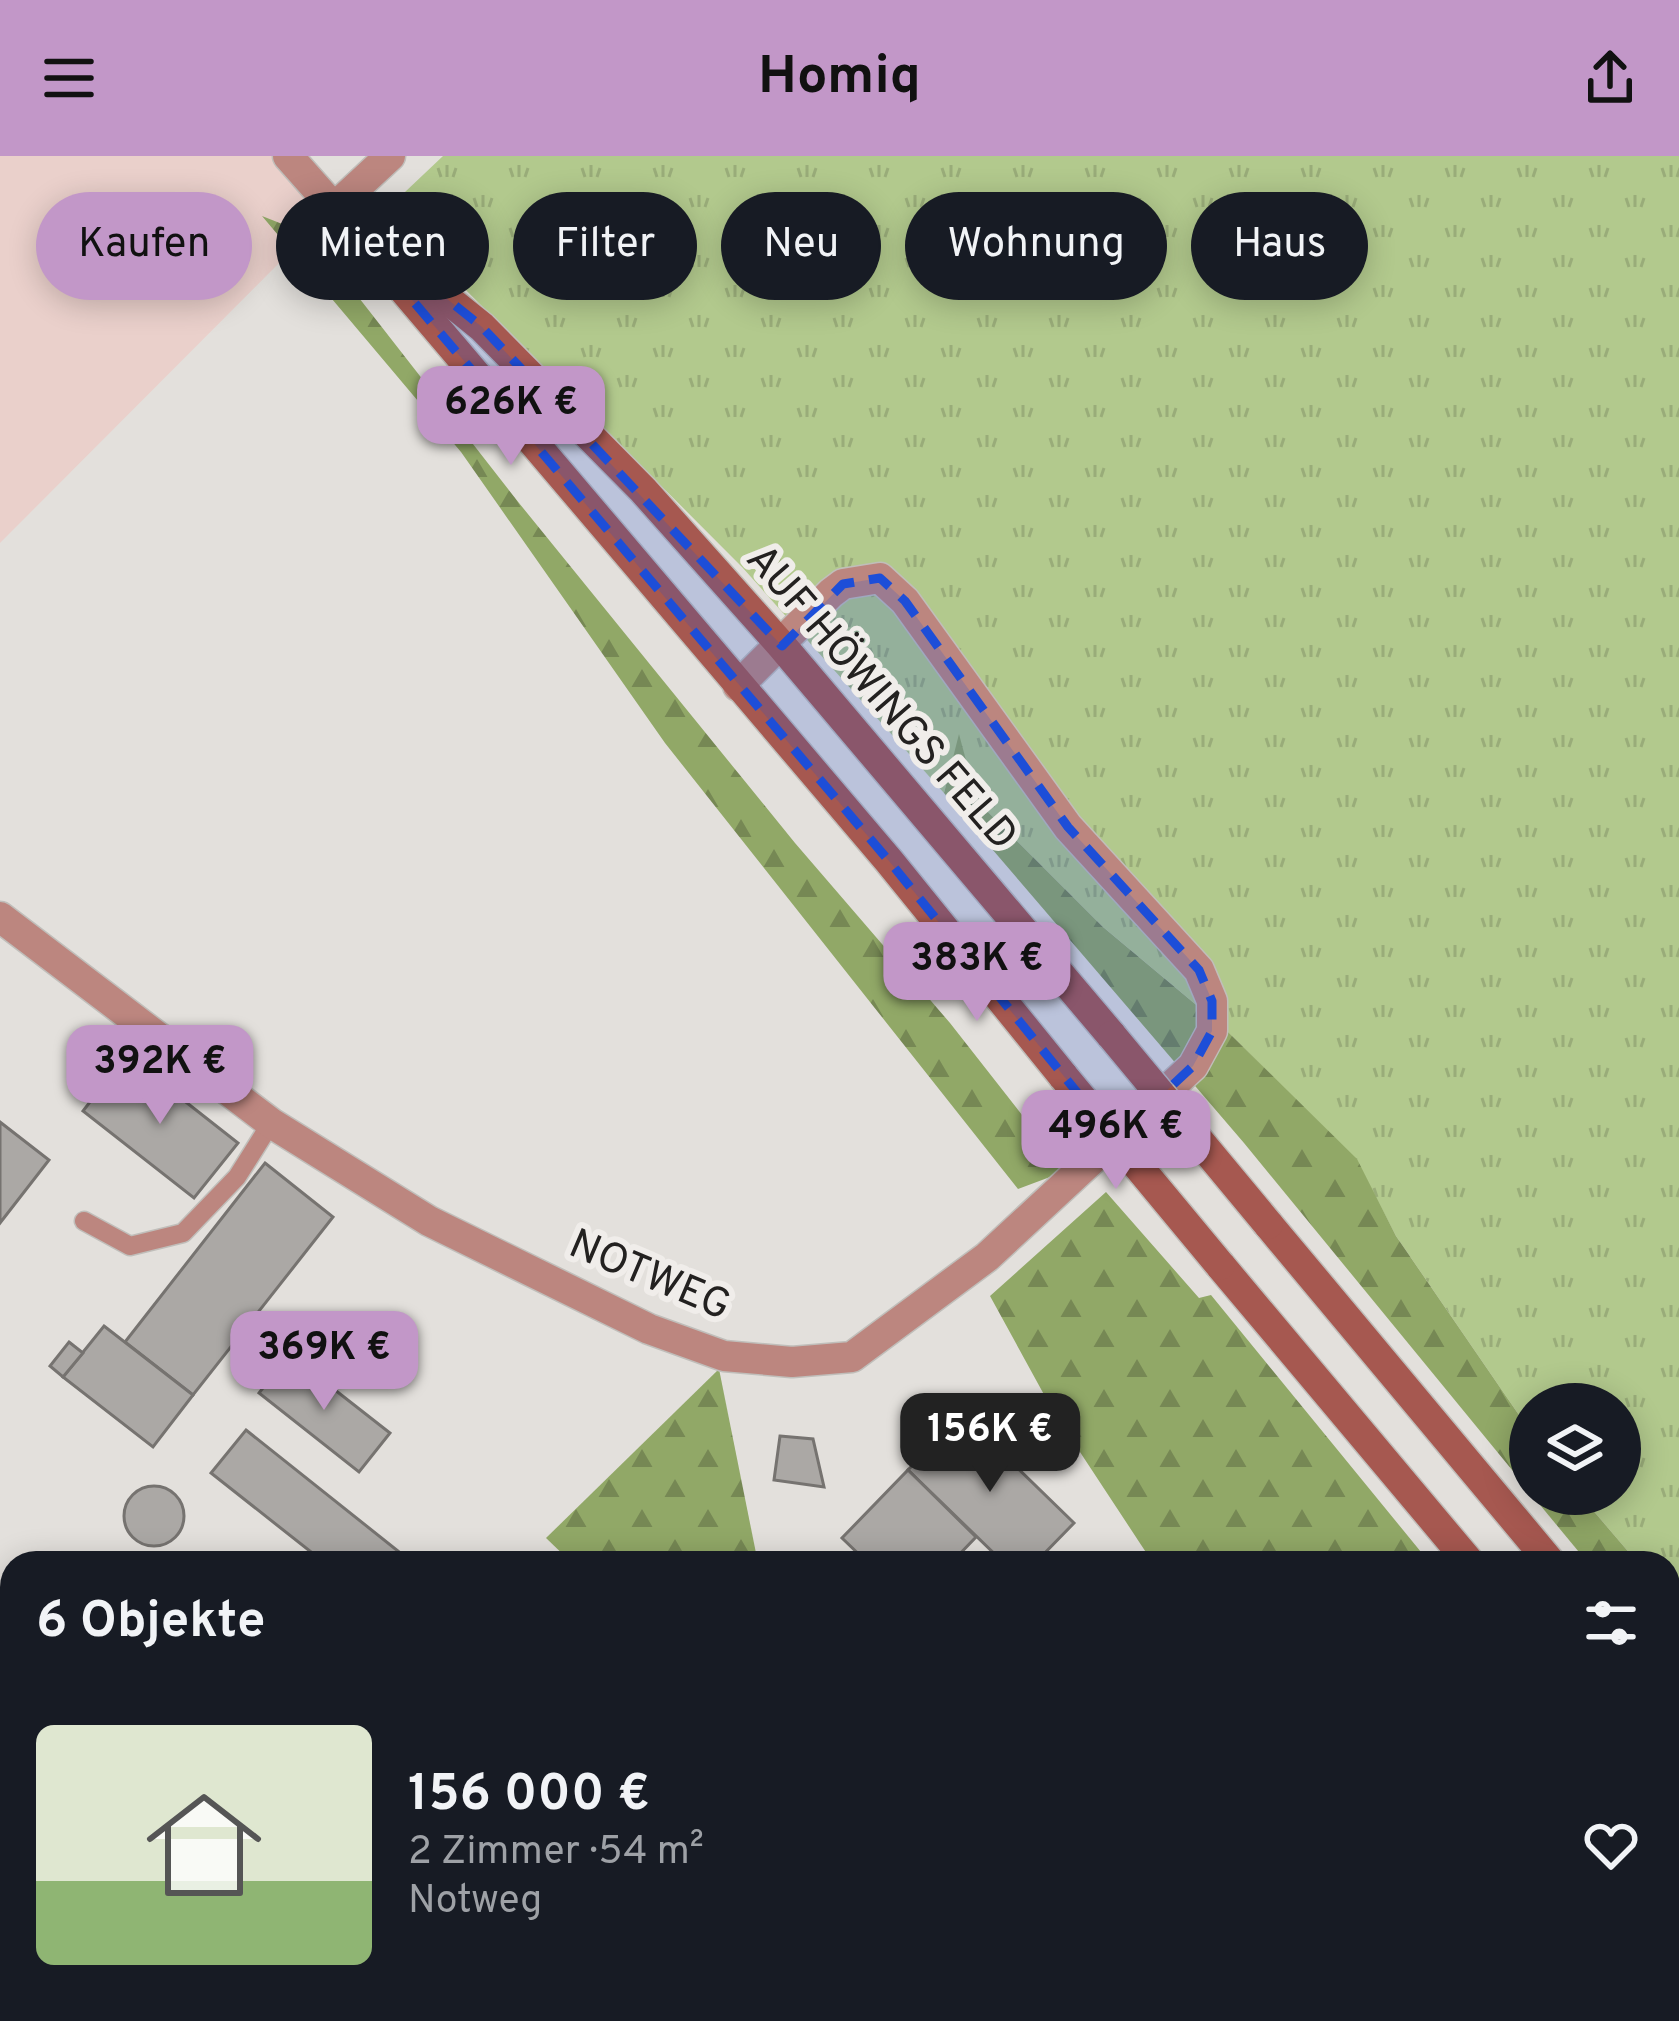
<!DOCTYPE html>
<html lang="de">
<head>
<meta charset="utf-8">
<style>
  :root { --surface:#171b24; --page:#242831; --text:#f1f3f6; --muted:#9ea1a6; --accent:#c297c8 }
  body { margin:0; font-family:Overpass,sans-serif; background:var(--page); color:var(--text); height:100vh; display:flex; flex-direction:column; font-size:45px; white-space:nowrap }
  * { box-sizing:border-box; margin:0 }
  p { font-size:39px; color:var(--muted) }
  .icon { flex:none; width:66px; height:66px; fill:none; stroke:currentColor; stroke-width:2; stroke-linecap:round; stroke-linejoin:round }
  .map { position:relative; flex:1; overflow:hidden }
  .drawer { position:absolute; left:0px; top:1395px; width:1680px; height:471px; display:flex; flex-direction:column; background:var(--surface); border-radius:36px 36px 0 0; box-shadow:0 6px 30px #0003 }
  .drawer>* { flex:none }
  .guide { position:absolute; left:36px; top:36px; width:1608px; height:108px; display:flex; gap:24px }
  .buttons { position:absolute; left:1509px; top:1227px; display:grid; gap:24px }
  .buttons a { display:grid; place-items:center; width:132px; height:132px; border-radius:50%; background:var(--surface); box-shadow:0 6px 30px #0003; font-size:60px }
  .price { position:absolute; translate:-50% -102px; padding:0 27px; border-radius:24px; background:var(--accent); color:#111; font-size:39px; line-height:78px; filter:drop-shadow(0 3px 6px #0008) }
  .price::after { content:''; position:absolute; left:50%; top:72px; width:36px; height:27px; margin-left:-18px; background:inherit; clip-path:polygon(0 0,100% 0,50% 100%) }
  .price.active { background:#222; color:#fff }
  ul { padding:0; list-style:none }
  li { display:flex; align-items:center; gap:36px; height:300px; padding:0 36px }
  li span { display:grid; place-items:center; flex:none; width:336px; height:240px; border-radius:18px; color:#555 }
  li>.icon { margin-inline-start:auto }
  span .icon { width:144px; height:144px; fill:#fffc; stroke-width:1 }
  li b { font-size:51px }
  h2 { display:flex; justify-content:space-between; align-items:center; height:144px; padding:0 36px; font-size:51px }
  .chip { padding:0 42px; border-radius:54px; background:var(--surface); box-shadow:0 6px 30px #0003; font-size:42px; line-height:108px }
  .chip.active { background:var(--accent); color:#111 }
  header { display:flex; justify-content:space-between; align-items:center; height:156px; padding:0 36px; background:var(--accent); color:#111; font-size:54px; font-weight:700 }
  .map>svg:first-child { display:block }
  .commercial { fill:#ead0cb }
  .grass { fill:url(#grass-tufts) }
  .forest { fill:url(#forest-firs) }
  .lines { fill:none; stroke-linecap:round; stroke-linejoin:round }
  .stream { stroke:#82b7ea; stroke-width:12 }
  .building { fill:#aba8a5; stroke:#767370; stroke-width:3 }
  .lane-casing { stroke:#c0beba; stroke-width:21 }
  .street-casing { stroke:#c0beba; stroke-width:33 }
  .secondary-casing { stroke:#c0beba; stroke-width:33 }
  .lane { stroke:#bc867f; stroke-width:18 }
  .street { stroke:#bc867f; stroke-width:30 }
  .secondary { stroke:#a65850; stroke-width:30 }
  .secondary-bridge-casing { stroke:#c0beba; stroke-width:33; stroke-linecap:butt }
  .secondary-bridge { stroke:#a65850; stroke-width:30 }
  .marked { fill:#1d4ed8; fill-opacity:0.2; stroke:#1d4ed8; stroke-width:9; stroke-dasharray:24 15; stroke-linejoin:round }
  .labels { text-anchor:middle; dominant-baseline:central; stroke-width:12; stroke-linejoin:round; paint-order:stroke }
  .street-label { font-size:42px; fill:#232120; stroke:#f0edea }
</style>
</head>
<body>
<header><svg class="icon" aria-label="menu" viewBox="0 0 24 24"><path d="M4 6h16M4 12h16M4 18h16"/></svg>Homiq<svg class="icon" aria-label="share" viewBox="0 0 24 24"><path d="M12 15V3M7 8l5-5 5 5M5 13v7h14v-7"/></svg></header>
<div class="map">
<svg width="1679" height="1865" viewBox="0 0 1679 1865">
  <defs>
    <pattern id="grass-tufts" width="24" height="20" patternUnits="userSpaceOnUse" patternTransform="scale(3)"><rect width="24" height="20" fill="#b2c98d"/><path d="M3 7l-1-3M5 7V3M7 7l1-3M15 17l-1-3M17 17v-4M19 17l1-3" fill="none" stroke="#99ac79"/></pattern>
    <pattern id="forest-firs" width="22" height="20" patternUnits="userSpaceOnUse" patternTransform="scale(3)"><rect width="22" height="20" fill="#91a867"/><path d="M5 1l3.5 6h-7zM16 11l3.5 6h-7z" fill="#768854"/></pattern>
  </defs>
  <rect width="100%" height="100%" fill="#e3e0dc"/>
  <polygon class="commercial" points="0,0 290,0 334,52 0,387"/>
  <polygon class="grass" points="443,0 1679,0 1679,1456 1668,1443 1668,1407 1638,1407 1579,1338 1620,1338 1620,1248 1530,1248 1530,1275 1396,1080 1356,1003 1225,873 1103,771 977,645 959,581 944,637 742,411 386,54"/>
  <g class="forest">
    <polygon points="262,60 310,79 519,347 795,687 950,867 1066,1015 1018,1033 665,587 461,296"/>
    <polygon points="959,578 977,645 1103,771 1225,873 1357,1003 1396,1080 1530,1275 1530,1336 1244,987 944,637"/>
    <polygon points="1106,1036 1199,1142 1211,1139 1430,1407 1153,1407 1053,1255 990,1140"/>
    <polygon points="719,1213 758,1407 572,1407 546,1382"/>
    <polygon points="1531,1338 1579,1338 1638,1407 1588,1407"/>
    <polygon points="1668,1443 1679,1456 1679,1514 1668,1501"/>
    <polygon points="12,1518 12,1572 0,1570 0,1526"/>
    <polygon points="12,1801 12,1854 1585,1854 1579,1865 0,1865 0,1837"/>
  </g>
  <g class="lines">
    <polyline class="stream" points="0,1534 12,1536"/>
  </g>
  <g class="building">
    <polygon points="126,899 238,987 194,1042 83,955"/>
    <polygon points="0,966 49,1004 0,1067"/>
    <polygon points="265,1007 333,1061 193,1239 125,1186"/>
    <polygon points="104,1170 193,1239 153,1291 63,1221"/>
    <polygon points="69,1186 83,1197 63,1221 50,1210"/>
    <polygon points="289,1198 390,1277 359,1316 259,1237"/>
    <polygon points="962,1258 1074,1367 1035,1407 1004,1407 908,1314"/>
    <polygon points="246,1274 413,1407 325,1407 211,1317"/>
    <polygon points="780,1280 813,1283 824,1331 774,1324"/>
    <polygon points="908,1314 976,1381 951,1407 868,1407 842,1382"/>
    <circle cx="154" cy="1360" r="30"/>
  </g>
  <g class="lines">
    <g class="lane-casing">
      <polyline id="lane" points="84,1065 130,1090 183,1077 237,1021 271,967"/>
    </g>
    <g class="street-casing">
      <g id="street">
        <polyline points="288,0 334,52 390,0"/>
        <polyline points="0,761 271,967 429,1065 649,1173 724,1200 792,1206 852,1201 987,1101 1193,910 1212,875 1212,845 1199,814 1068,671 905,445 880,422 843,428 831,437 738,530"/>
      </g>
    </g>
    <g class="secondary-casing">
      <g id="secondary">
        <polyline points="334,52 482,171 643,334 782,490 1112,880"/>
        <polyline points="381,107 889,705 1064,921"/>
        <polyline points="1268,1068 1551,1407"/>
        <polyline points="1220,1109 1470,1407"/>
        <polyline points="1668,1547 1679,1560"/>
        <polyline points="1668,1642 1679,1655"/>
        <polyline points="1668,1779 1679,1765"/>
        <polyline points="1602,1865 1611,1854"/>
      </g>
    </g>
    <use href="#lane" class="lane"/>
    <use href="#street" class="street"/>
    <use href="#secondary" class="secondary"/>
    <g class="secondary-bridge-casing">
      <g id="secondary-bridge">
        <polyline points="1112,880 1268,1068"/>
        <polyline points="1064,921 1220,1109"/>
      </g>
    </g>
    <use href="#secondary-bridge" class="secondary-bridge"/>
  </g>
  <path class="marked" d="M334,52L482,171L782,490L843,428L880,422L905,445L1068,671L1199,814L1212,845V875L1193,910L1115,983L889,705Z"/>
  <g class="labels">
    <g class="street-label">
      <text transform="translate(880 543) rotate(49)">AUF HÖWINGS FELD</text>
      <text transform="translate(649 1121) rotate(23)">NOTWEG</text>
    </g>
  </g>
</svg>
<div class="buttons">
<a><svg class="icon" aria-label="layers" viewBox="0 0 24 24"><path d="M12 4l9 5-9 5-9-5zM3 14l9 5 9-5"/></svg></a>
</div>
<b class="price" style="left:511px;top:312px">626K €</b>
<b class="price" style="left:977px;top:868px">383K €</b>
<b class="price" style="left:160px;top:971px">392K €</b>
<b class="price" style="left:1116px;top:1036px">496K €</b>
<b class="price" style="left:324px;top:1257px">369K €</b>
<b class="price active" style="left:990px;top:1339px">156K €</b>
<div class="guide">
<a class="chip active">Kaufen</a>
<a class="chip">Mieten</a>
<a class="chip">Filter</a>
<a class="chip">Neu</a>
<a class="chip">Wohnung</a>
<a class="chip">Haus</a>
</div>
<section class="drawer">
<h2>6 Objekte<svg class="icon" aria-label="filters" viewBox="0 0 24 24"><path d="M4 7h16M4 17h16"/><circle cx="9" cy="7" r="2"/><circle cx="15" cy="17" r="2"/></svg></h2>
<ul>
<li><span style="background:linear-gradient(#dfe7d0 65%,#8fb573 0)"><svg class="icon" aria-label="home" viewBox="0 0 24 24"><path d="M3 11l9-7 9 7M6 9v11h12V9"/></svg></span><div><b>156 000 €</b><p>2 Zimmer · 54 m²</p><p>Notweg</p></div><svg class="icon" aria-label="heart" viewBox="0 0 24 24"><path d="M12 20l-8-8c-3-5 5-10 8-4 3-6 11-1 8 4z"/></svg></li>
</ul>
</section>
</div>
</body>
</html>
